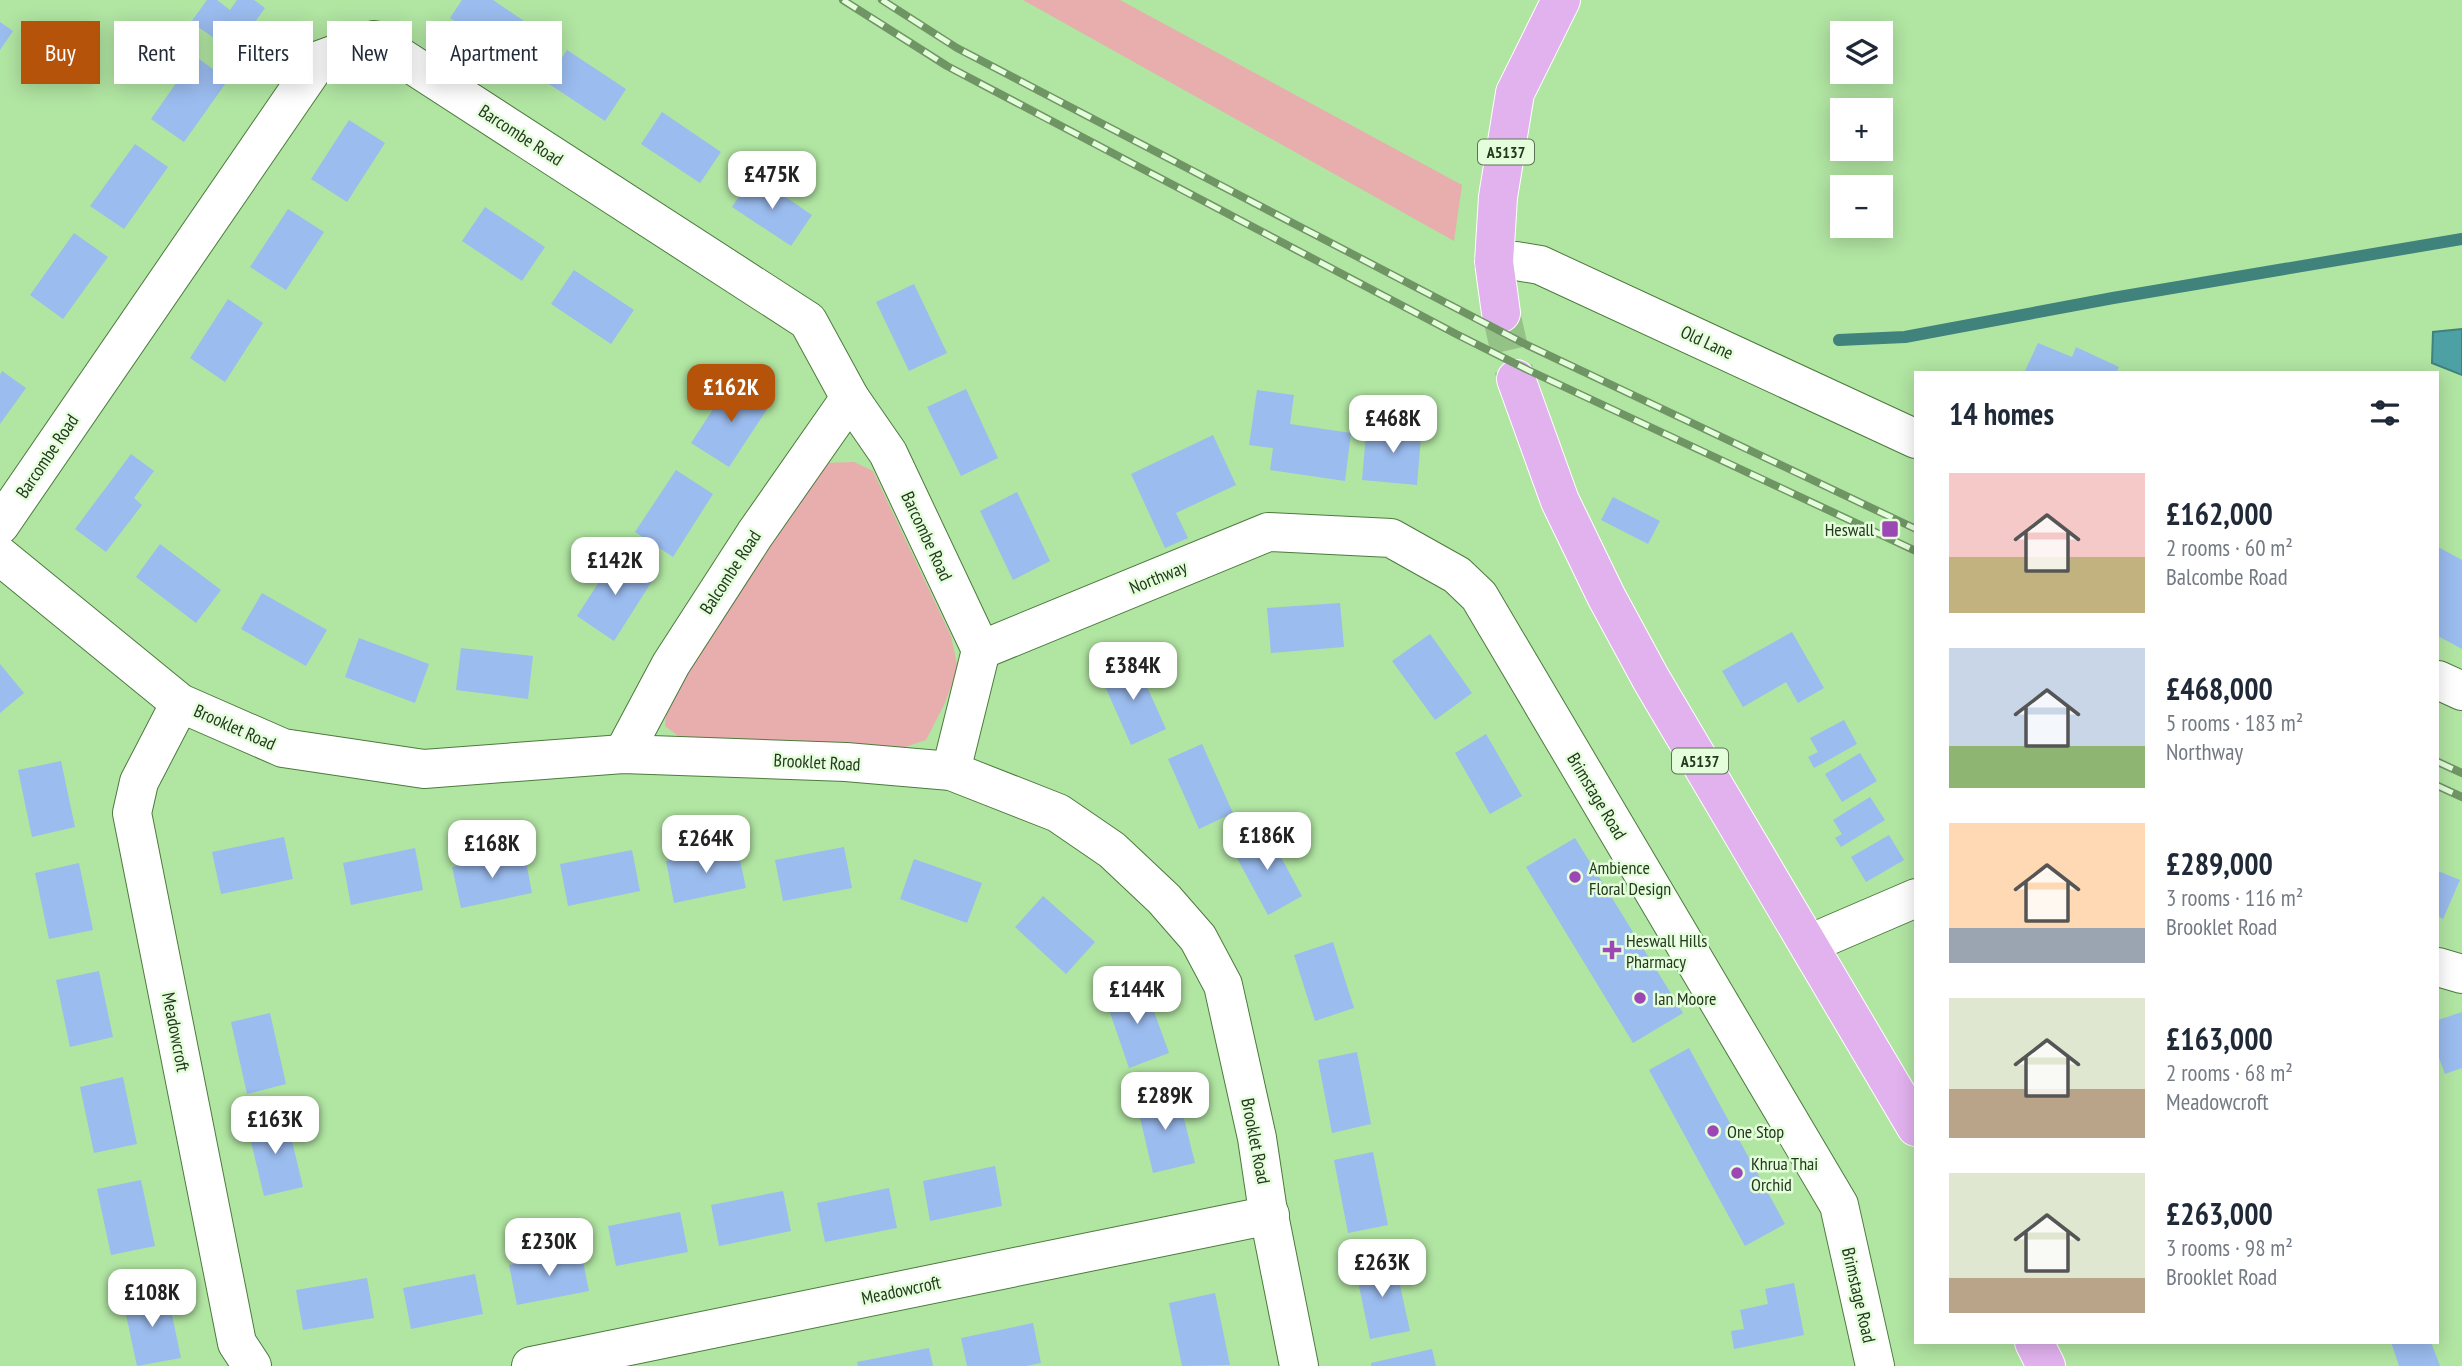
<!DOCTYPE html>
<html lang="en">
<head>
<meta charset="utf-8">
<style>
  :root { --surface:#fff; --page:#f6f6f7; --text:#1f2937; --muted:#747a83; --accent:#b45309 }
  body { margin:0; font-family:"PT Sans Narrow",sans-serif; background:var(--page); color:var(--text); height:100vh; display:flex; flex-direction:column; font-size:26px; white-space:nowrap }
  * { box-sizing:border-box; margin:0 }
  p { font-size:23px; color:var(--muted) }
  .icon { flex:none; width:38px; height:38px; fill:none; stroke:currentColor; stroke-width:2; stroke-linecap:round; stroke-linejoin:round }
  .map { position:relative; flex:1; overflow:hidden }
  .sheet { position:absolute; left:1914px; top:371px; width:525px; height:973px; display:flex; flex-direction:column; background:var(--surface); border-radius:0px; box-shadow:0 4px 18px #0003 }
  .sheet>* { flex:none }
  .banner { position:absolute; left:21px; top:21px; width:665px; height:63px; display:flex; gap:14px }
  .tools { position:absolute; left:1830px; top:21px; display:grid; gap:14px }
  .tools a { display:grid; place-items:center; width:63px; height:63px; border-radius:0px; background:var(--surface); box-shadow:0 4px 18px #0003; font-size:35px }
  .price { position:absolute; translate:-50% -60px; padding:0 16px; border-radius:14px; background:#fff; color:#222; font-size:23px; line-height:46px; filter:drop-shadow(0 2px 4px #0008) }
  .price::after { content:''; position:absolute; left:50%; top:42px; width:21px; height:16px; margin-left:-10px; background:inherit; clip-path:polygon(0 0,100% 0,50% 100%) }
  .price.on { background:var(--accent); color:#fff }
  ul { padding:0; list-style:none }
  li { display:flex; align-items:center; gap:21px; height:175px; padding:0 35px }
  li span { display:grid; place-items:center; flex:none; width:196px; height:140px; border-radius:0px; color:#555 }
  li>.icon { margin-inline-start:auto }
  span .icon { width:84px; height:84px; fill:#fffc; stroke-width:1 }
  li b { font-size:30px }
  h2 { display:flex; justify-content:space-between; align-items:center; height:84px; padding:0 35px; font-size:30px }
  .pill { padding:0 24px; border-radius:0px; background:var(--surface); box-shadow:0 4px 18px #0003; font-size:24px; line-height:63px }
  .pill.on { background:var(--accent); color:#fff }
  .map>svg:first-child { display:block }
  .green { fill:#e7aead }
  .water { fill:#4da1a4; stroke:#40827c; stroke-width:2 }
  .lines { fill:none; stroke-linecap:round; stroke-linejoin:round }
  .stream { stroke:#40827c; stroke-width:12 }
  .building { fill:#9bbcef }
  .primary-tunnel { stroke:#95c287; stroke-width:38; stroke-dasharray:38 19; stroke-linecap:butt }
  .street-casing { stroke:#4c7b3d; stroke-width:40 }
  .primary-casing { stroke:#fff; stroke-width:40 }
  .street { stroke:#fff; stroke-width:38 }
  .primary { stroke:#e2b2ef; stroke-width:38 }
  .rail-casing { stroke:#6f9564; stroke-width:8 }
  .rail { stroke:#e4fedc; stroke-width:5; stroke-dasharray:16; stroke-linecap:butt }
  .poi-dot { fill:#9d47b4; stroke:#e4fedc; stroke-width:2.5 }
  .labels { text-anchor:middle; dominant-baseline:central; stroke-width:5; stroke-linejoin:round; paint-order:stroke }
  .shield { fill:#e4fedc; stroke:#5d7356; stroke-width:2 }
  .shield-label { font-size:16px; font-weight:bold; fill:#23381d }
  .street-label { font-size:18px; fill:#23381d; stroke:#e4fedc }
  .poi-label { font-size:18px; fill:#23381d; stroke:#e4fedc; text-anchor:start }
</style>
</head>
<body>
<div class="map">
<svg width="2462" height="1366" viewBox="0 0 2462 1366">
  <rect width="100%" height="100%" fill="#b1e5a2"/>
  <g class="green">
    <polygon points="1023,0 1120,0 1462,185 1454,241"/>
    <polygon points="854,462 873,471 951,636 958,669 944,705 926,740 890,752 685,741 665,726 668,693 823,463"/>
  </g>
  <polygon class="water" points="2462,329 2462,375 2432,363 2433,332"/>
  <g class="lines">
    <polyline class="stream" points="1839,340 1905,337 2113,298 2462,239"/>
  </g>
  <g class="building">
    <polygon points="207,0 217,0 230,10 237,0 254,0 265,8 234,52 191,22"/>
    <polygon points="462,0 493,0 530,25 509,57 450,18"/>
    <polygon points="0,22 13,31 0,50"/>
    <polygon points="567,50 626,89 605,121 546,82"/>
    <polygon points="195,56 228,80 184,142 151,119"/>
    <polygon points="662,112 721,152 700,183 641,144"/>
    <polygon points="349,120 385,143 347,202 311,179"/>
    <polygon points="135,144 168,167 124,229 90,206"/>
    <polygon points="753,175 812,215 791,246 732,207"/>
    <polygon points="485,207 545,247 522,281 462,241"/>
    <polygon points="288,209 324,232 286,290 250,267"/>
    <polygon points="74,233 108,257 63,319 30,295"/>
    <polygon points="574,270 634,310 611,344 551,304"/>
    <polygon points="914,284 947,353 909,371 876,302"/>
    <polygon points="228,299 263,323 225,382 190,358"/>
    <polygon points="2038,343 2072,357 2076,347 2119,367 2116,373 2024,373"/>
    <polygon points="2,371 26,388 0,424 0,375"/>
    <polygon points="732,380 770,405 729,467 691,443"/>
    <polygon points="966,389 998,458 961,476 927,407"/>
    <polygon points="1257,390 1294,395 1290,424 1351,433 1345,481 1270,470 1273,448 1249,445"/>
    <polygon points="1386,422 1422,425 1417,485 1362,480 1366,434 1385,436"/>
    <polygon points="1213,435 1236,485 1176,513 1188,538 1165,548 1131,474"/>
    <polygon points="131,454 154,471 134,498 142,505 106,552 75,529"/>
    <polygon points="676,470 713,494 673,557 635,532"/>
    <polygon points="1017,492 1050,561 1013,580 980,511"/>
    <polygon points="1613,497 1660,521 1648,544 1601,520"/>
    <polygon points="160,544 221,590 196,623 136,577"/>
    <polygon points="2438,547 2462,560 2462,649 2438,636"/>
    <polygon points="617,554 654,578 614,641 577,616"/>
    <polygon points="262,593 327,630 306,666 241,629"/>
    <polygon points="1340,603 1344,647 1271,653 1267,608"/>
    <polygon points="1792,632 1824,688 1798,703 1786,682 1743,707 1722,671"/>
    <polygon points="1430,634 1472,693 1435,720 1392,661"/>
    <polygon points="359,638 429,664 415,703 345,677"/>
    <polygon points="461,648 533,656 528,699 456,690"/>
    <polygon points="1135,660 1166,729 1131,745 1100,675"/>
    <polygon points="0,664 24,693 0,713"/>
    <polygon points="1844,720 1857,744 1814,768 1808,757 1818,752 1810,738"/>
    <polygon points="1486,734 1522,796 1490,814 1455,753"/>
    <polygon points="1202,744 1233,813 1199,829 1168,759"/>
    <polygon points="1860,753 1877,781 1842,802 1825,774"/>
    <polygon points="61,761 75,827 32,837 18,770"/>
    <polygon points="1870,797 1885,820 1841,847 1835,838 1842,834 1833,820"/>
    <polygon points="1266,830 1302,896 1268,915 1232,849"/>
    <polygon points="1889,835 1904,860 1866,882 1851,857"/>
    <polygon points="284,837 293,879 221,894 212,852"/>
    <polygon points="1575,838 1683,1013 1633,1043 1526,867"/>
    <polygon points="737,846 746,888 674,903 666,861"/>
    <polygon points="844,847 852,888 783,901 775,860"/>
    <polygon points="415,848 423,890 351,905 343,863"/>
    <polygon points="632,850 640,891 568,906 560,864"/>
    <polygon points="524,851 532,893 461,908 452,867"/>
    <polygon points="914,859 982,883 967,923 900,899"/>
    <polygon points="79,863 93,930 49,939 35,873"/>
    <polygon points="2438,871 2460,880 2443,919 2438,916"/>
    <polygon points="1043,896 1095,942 1066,974 1015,927"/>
    <polygon points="1333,942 1354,1008 1315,1021 1294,955"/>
    <polygon points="99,971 113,1037 70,1047 56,980"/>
    <polygon points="1144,984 1169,1053 1129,1068 1105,998"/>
    <polygon points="2462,1012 2462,1068 2445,1074 2438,1055 2438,1020"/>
    <polygon points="270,1013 286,1084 247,1094 231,1022"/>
    <polygon points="1689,1048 1785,1224 1745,1246 1649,1070"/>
    <polygon points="1357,1052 1371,1124 1332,1133 1318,1060"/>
    <polygon points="123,1077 137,1144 94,1153 80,1087"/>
    <polygon points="1177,1091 1195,1163 1153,1173 1136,1101"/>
    <polygon points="286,1116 303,1187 264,1196 247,1125"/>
    <polygon points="1373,1152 1388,1225 1348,1233 1334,1160"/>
    <polygon points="995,1166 1002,1206 930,1221 923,1181"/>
    <polygon points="141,1180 155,1246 111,1255 97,1189"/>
    <polygon points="889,1188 897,1228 825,1242 817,1203"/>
    <polygon points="783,1191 791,1231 719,1246 711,1205"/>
    <polygon points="680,1212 688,1252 616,1266 608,1226"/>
    <polygon points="581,1251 589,1291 517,1305 509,1265"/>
    <polygon points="1394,1258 1410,1331 1370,1339 1355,1267"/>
    <polygon points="475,1274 483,1314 411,1329 403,1288"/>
    <polygon points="367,1278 374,1318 303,1330 296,1290"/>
    <polygon points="1794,1283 1804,1335 1734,1349 1731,1331 1744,1329 1740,1310 1768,1304 1765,1289"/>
    <polygon points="167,1291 181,1358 137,1366 123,1301"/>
    <polygon points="1215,1293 1230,1365 1182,1366 1169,1303"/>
    <polygon points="1033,1323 1041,1363 1026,1366 967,1366 961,1338"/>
    <polygon points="2391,1342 2431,1342 2440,1366 2399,1366"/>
    <polygon points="929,1348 933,1366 858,1366 857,1362"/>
    <polygon points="1432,1349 1436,1366 1371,1366 1371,1363"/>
  </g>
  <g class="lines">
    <polyline class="primary-tunnel" points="1501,313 1516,379"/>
    <g class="street-casing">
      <g id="street">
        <polyline points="1494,262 1516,261 1540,265 1916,439"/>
        <polyline points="0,525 319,60 374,40 808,321 850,398 888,453 981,650"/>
        <polyline points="0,556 180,703 283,748 424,769 623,754 846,762 951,771 1058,813 1112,850 1164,899 1198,938 1223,985 1257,1138 1267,1205 1299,1366"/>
        <polyline points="2438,680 2462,691"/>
        <polyline points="180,703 139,782 132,813 237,1343 252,1366"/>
        <polyline points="623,754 671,664 755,534 850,398"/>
        <polyline points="951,771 981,650 1268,532 1391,538 1457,575 1479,596 1839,1205 1875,1366"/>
        <polyline points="1809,944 1916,898"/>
        <polyline points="2438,967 2462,974"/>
        <polyline points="531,1366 1270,1215"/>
      </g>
    </g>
    <g class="primary-casing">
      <g id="primary">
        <polyline points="1501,313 1494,262 1498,197 1515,93 1561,0"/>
        <polyline points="1516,379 1560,501 1606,596 1651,679 1916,1127"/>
        <polyline points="2034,1342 2046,1366"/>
      </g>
    </g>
    <use href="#street" class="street"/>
    <use href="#primary" class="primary"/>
    <g class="rail-casing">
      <g id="rail">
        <polyline points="843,0 947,66 1458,335 1528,370 1916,551"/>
        <polyline points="882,0 957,48 1523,343 1916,529"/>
        <polyline points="2438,762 2462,773"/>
        <polyline points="2438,786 2462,797"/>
      </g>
    </g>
    <use href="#rail" class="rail"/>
  </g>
  <g class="poi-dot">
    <rect x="1881" y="520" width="18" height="18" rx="3.5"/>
    <circle cx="1575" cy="877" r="7"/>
    <path d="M1608.5 939.5h7v7h7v7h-7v7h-7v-7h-7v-7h7z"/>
    <circle cx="1640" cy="998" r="7"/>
    <circle cx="1713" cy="1131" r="7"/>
    <circle cx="1737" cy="1173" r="7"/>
  </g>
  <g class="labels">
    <g class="shield">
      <rect x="1478" y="139.5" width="56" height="25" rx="5"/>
      <rect x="1672" y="748.5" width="56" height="25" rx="5"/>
    </g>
    <g class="shield-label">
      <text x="1506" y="152">A5137</text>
      <text x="1700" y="761">A5137</text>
    </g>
    <g class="street-label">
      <text transform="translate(521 135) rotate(33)">Barcombe Road</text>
      <text transform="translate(1707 342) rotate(25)">Old Lane</text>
      <text transform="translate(47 456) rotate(-56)">Barcombe Road</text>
      <text transform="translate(927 536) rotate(65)">Barcombe Road</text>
      <text transform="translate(730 572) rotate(-57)">Balcombe Road</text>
      <text transform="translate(1158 577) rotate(-22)">Northway</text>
      <text transform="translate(235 727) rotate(24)">Brooklet Road</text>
      <text transform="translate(817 762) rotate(3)">Brooklet Road</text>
      <text transform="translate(1597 796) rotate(59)">Brimstage Road</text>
      <text transform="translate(176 1032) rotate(79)">Meadowcroft</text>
      <text transform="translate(1256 1141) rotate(79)">Brooklet Road</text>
      <text transform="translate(901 1290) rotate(-12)">Meadowcroft</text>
      <text transform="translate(1859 1295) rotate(77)">Brimstage Road</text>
    </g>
    <g class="poi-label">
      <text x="1874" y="529" text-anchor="end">Heswall</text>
      <text x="1589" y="867">Ambience<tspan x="1589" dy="21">Floral Design</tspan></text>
      <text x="1626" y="940">Heswall Hills<tspan x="1626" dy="21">Pharmacy</tspan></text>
      <text x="1654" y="998">Ian Moore</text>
      <text x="1727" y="1131">One Stop</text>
      <text x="1751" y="1163">Khrua Thai<tspan x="1751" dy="21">Orchid</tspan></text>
    </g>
  </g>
</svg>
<div class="tools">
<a><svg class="icon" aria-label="layers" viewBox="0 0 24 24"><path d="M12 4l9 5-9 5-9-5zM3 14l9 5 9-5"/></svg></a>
<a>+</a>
<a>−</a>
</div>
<b class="price" style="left:772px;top:211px">£475K</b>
<b class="price on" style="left:731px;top:424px">£162K</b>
<b class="price" style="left:1393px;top:455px">£468K</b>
<b class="price" style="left:615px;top:597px">£142K</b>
<b class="price" style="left:1133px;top:702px">£384K</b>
<b class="price" style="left:1267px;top:872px">£186K</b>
<b class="price" style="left:706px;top:875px">£264K</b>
<b class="price" style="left:492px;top:880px">£168K</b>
<b class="price" style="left:1137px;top:1026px">£144K</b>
<b class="price" style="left:1165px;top:1132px">£289K</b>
<b class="price" style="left:275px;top:1156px">£163K</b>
<b class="price" style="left:549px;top:1278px">£230K</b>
<b class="price" style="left:1382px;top:1299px">£263K</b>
<b class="price" style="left:152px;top:1329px">£108K</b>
<div class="banner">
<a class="pill on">Buy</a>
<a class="pill">Rent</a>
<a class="pill">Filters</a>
<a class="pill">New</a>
<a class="pill">Apartment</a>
</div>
<section class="sheet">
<h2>14 homes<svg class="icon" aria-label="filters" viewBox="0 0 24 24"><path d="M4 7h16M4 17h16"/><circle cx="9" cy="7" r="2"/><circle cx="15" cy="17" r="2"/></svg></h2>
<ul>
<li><span style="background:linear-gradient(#f6c9c9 60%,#c2b280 0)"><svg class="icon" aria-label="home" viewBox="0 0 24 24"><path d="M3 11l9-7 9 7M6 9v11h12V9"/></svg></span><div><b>£162,000</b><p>2 rooms · 60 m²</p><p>Balcombe Road</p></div></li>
<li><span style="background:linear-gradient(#c9d6e8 70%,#8fb573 0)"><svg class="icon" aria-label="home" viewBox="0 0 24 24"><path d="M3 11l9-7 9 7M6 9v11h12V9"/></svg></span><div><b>£468,000</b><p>5 rooms · 183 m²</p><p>Northway</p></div></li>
<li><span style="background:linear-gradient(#ffd9b3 75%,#9aa5b1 0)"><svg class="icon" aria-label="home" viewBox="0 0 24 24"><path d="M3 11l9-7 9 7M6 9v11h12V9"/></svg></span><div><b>£289,000</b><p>3 rooms · 116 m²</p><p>Brooklet Road</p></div></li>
<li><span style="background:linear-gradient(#dfe7d0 65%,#b9a48a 0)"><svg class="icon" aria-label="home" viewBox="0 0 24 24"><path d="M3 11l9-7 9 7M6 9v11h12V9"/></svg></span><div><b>£163,000</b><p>2 rooms · 68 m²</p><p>Meadowcroft</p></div></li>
<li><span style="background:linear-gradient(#dfe7d0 75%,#b9a48a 0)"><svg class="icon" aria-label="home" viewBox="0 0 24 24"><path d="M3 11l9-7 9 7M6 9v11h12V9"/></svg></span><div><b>£263,000</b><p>3 rooms · 98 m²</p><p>Brooklet Road</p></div></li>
</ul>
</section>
</div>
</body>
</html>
